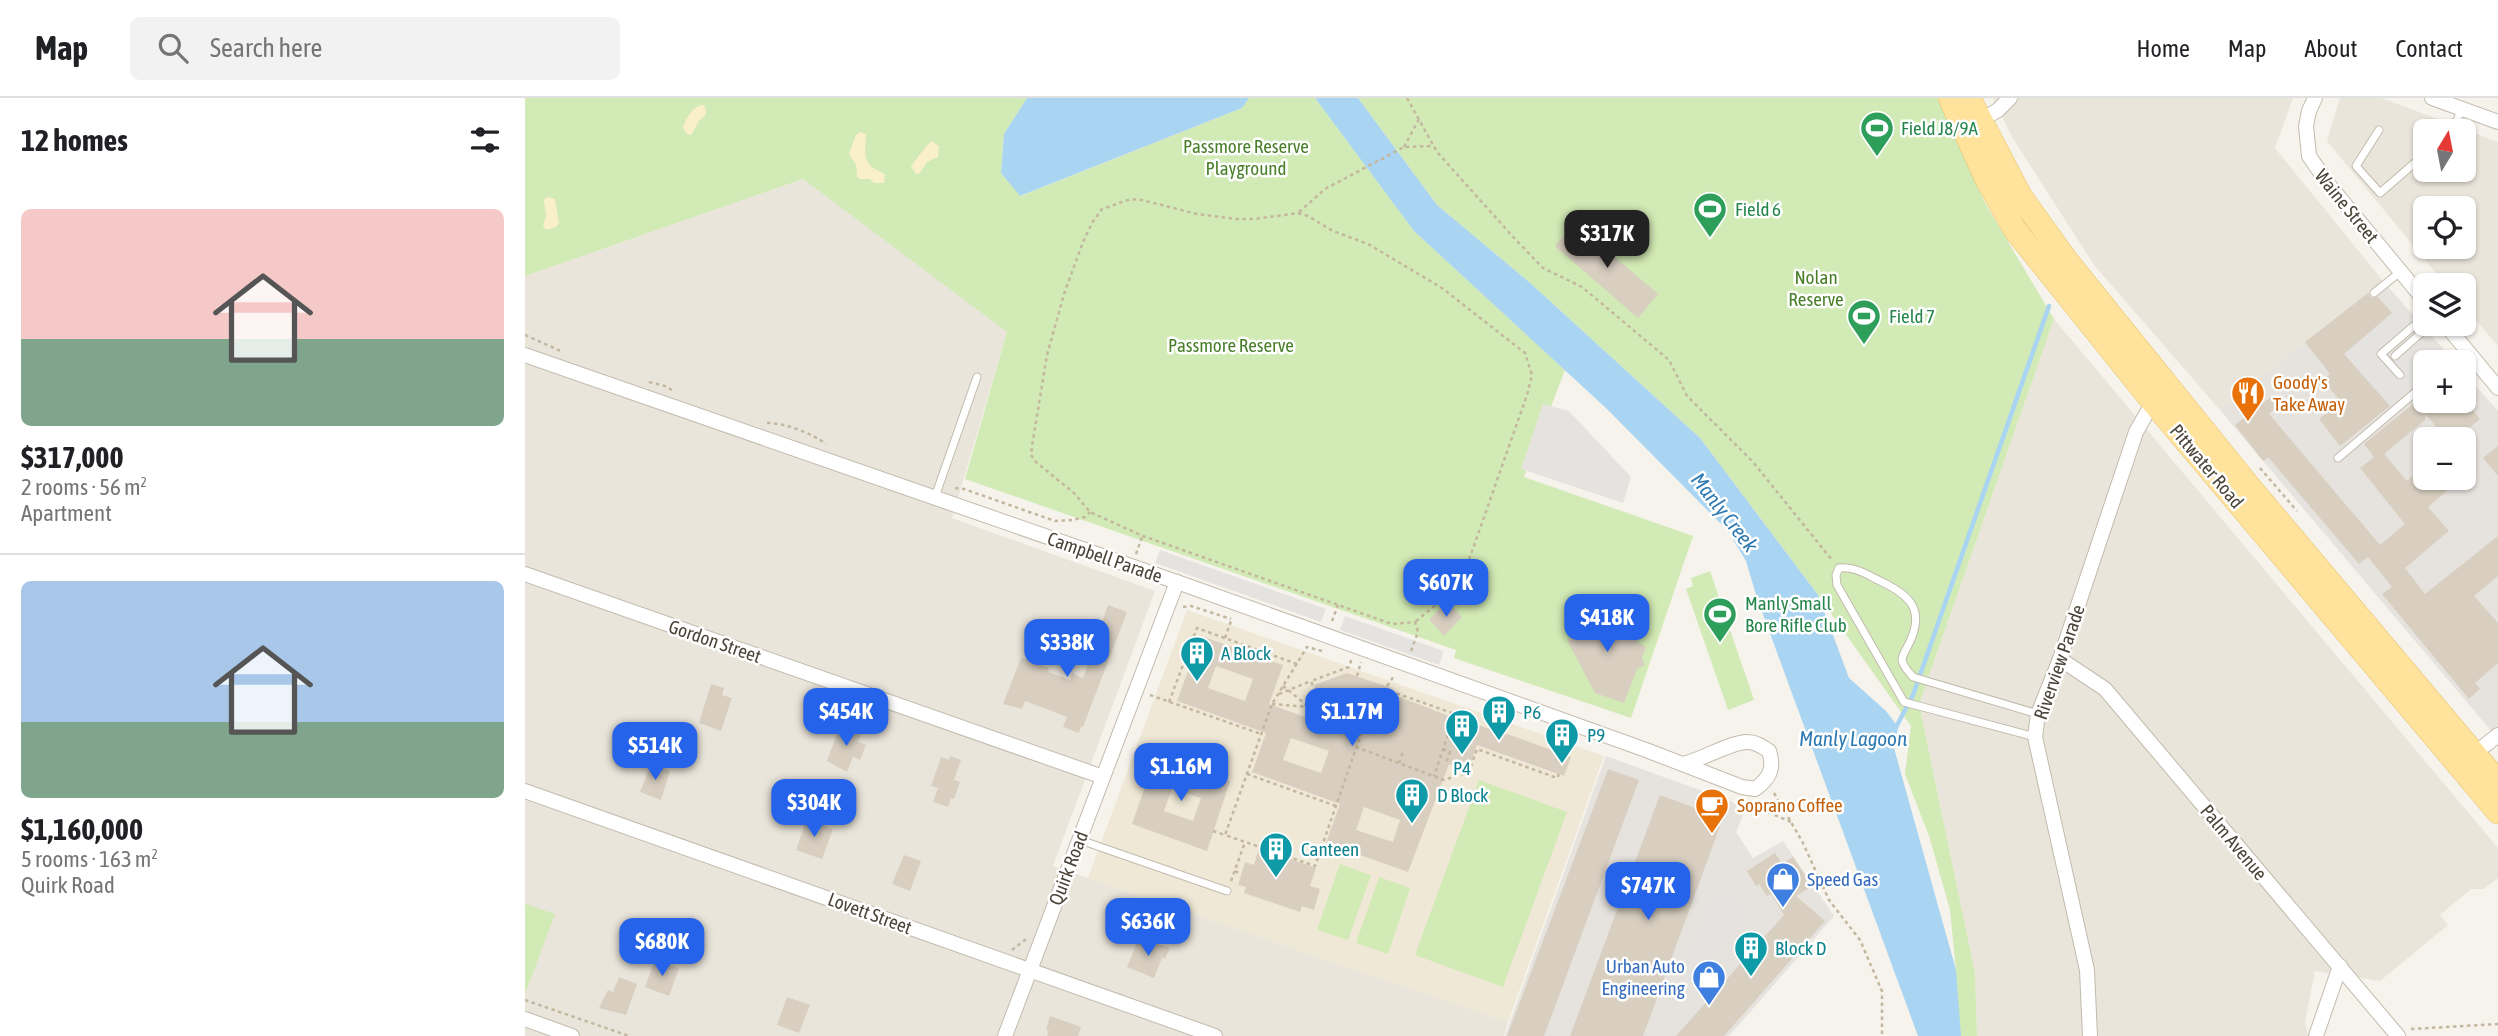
<!DOCTYPE html>
<html lang="en">
<head>
<meta charset="utf-8">
<style>
  :root { --surface:#fff; --page:#f2f2f2; --text:#202124; --muted:#757577; --line:#e0e0e0; --accent:#2563eb }
  body { margin:0; font-family:"Asap Condensed",sans-serif; background:var(--page); color:var(--text); height:100vh; display:flex; flex-direction:column; font-size:26px; white-space:nowrap }
  * { box-sizing:border-box; margin:0 }
  p { font-size:23px; color:var(--muted) }
  .icon { flex:none; width:38px; height:38px; fill:none; stroke:currentColor; stroke-width:2; stroke-linecap:round; stroke-linejoin:round }
  .map { position:relative; flex:1; overflow:hidden }
  .sheet { display:flex; flex-direction:column; background:var(--surface); width:525px }
  .sheet>* { flex:none }
  .needle { width:46px; rotate:10deg }
  .controls { position:absolute; left:1888px; top:21px; display:grid; gap:14px }
  .controls a { display:grid; place-items:center; width:63px; height:63px; border-radius:10px; background:var(--surface); box-shadow:0 2px 5px #0004; font-size:35px }
  .price { position:absolute; translate:-50% -60px; padding:0 16px; border-radius:14px; background:var(--accent); color:#fff; font-size:23px; line-height:46px; filter:drop-shadow(0 2px 4px #0008) }
  .price::after { content:''; position:absolute; left:50%; top:42px; width:21px; height:16px; margin-left:-10px; background:inherit; clip-path:polygon(0 0,100% 0,50% 100%) }
  .price.on { background:#222; color:#fff }
  ul { padding:0; list-style:none }
  li { display:grid; align-content:center; gap:14px; height:371px; padding:0 21px }
  li+li { border-top:2px solid var(--line) }
  li span { display:grid; place-items:center; height:217px; border-radius:10px; color:#555 }
  li>.icon { margin-inline-start:auto }
  span .icon { width:126px; height:126px; fill:#fffc; stroke-width:1 }
  li b { font-size:30px }
  h2 { display:flex; justify-content:space-between; align-items:center; height:84px; padding:0 21px; font-size:30px }
  header { display:flex; align-items:center; gap:42px; box-sizing:border-box; height:98px; padding:0 35px; background:var(--surface); border-bottom:2px solid var(--line) }
  header strong { font-size:33px }
  nav { display:flex; gap:38px; margin-inline-start:auto; font-size:24px }
  .search { width:490px; height:63px; background:var(--page); display:flex; align-items:center; gap:18px; box-sizing:border-box; padding:0 24px; border-radius:10px; color:var(--muted); font-size:26px }
  main { display:flex; flex:1; min-height:0 }
  .map>svg:first-child { display:block }
  .residential { fill:#eae5da; fill-rule:evenodd }
  .industrial { fill:#e6e2dd; fill-rule:evenodd }
  .education { fill:#efe8d6 }
  .green { fill:#d2eab5 }
  .sand { fill:#f9efc9 }
  .parking { fill:#e5e3e0 }
  .water { fill:#a9d4f2 }
  .lines { fill:none; stroke-linecap:round; stroke-linejoin:round }
  .stream { stroke:#a9d4f2; stroke-width:4.5 }
  .building { fill:#d8cfc1; fill-rule:evenodd }
  .lane-casing { stroke:#c2bbae; stroke-width:9 }
  .street-casing { stroke:#c2bbae; stroke-width:16 }
  .primary-casing { stroke:#e6c16a; stroke-width:24 }
  .path { stroke:#c4b79f; stroke-width:2.5; stroke-dasharray:3.5 3.5; stroke-linecap:butt }
  .lane { stroke:#fff; stroke-width:7 }
  .street { stroke:#fff; stroke-width:14 }
  .primary { stroke:#ffe39c; stroke-width:23 }
  .labels { text-anchor:middle; dominant-baseline:central; stroke-width:5; stroke-linejoin:round; paint-order:stroke }
  .leisure-label { font-size:19px; fill:#27864d; stroke:#fff; text-anchor:start }
  .park-label { font-size:19px; fill:#4a7f2a; stroke:#fff }
  .street-label { font-size:19px; fill:#4b4439; stroke:#fff }
  .food-label { font-size:19px; fill:#c56008; stroke:#fff; text-anchor:start }
  .culture-label { font-size:19px; fill:#0d838f; stroke:#fff; text-anchor:start }
  .shop-label { font-size:19px; fill:#366cbe; stroke:#fff; text-anchor:start }
  .water-label { font-size:21px; font-style:italic; fill:#2e7ab2; stroke:#fff }
</style>
</head>
<body>
<header>
<strong>Map</strong>
<div class="search"><svg class="icon" aria-label="search" viewBox="0 0 24 24"><circle cx="10" cy="10" r="6"/><path d="M15 15l6 6"/></svg>Search here</div>
<nav><a>Home</a><a>Map</a><a>About</a><a>Contact</a></nav>
</header>
<main>
<section class="sheet">
<h2>12 homes<svg class="icon" aria-label="filters" viewBox="0 0 24 24"><path d="M4 7h16M4 17h16"/><circle cx="9" cy="7" r="2"/><circle cx="15" cy="17" r="2"/></svg></h2>
<ul>
<li><span style="background:linear-gradient(#f6c9c9 60%,#7fa58c 0)"><svg class="icon" aria-label="home" viewBox="0 0 24 24"><path d="M3 11l9-7 9 7M6 9v11h12V9"/></svg></span><div><b>$317,000</b><p>2 rooms · 56 m²</p><p>Apartment</p></div></li>
<li><span style="background:linear-gradient(#a9c7e8 65%,#7fa58c 0)"><svg class="icon" aria-label="home" viewBox="0 0 24 24"><path d="M3 11l9-7 9 7M6 9v11h12V9"/></svg></span><div><b>$1,160,000</b><p>5 rooms · 163 m²</p><p>Quirk Road</p></div></li>
</ul>
</section>
<div class="map">
<svg width="1973" height="938" viewBox="0 0 1973 938">
  <rect width="100%" height="100%" fill="#f6f3ec"/>
  <g class="residential">
    <polygon points="1468,0 1768,0 1750,50 1858,183 1695,312 1569,167 1487,39"/>
    <path d="M1815,0H1857L1973,44V248L1939,208V187H1921L1802,43ZM1900,33H1939V72H1900ZM1900,110H1939V149H1900Z"/>
    <polygon points="278,81 482,234 427,420 630,493 528,768 983,924 979,938 0,938 0,178"/>
    <polygon points="1529,221 1973,750 1973,780 1959,791 1946,791 1915,817 1923,827 1855,883 1790,873 1780,924 1783,938 1452,938 1450,875 1394,606"/>
  </g>
  <g class="industrial">
    <path d="M1858,183L1930,264H1900V303H1939V275L1973,313V641L1695,312ZM1900,341H1939V380H1900Z"/>
    <polygon points="1081,658 1221,709 1211,734 1228,760 1258,743 1309,818 1204,938 980,938"/>
  </g>
  <polygon class="education" points="662,512 1079,658 983,924 563,780"/>
  <g class="green">
    <polygon points="0,0 502,0 479,36 476,75 496,98 717,10 724,0 790,0 889,133 1040,272 999,379 1168,438 1106,620 929,560 931,552 440,381 482,234 278,81 0,178"/>
    <polygon points="833,0 1413,0 1460,105 1529,221 1394,606 1450,875 1452,938 1432,938 1431,872 1425,812 1405,741 1380,676 1386,628 1293,497 1175,340 1004,184 912,107"/>
    <polygon points="1185,473 1229,602 1203,612 1161,491 1168,488 1166,480"/>
    <polygon points="954,682 1042,714 978,889 890,857"/>
    <polygon points="815,766 846,777 823,842 792,832"/>
    <polygon points="854,779 885,790 863,856 831,845"/>
    <polygon points="0,806 30,816 0,896"/>
  </g>
  <g class="sand">
    <path d="M177,7L180,8L181,16L173,24L167,36L163,37L158,30C160,22 168,8 177,7Z"/>
    <path d="M335,34L341,36C340,60 337,66 360,76L359,85H349L345,81H335L332,79L331,67L324,56L331,37Z"/>
    <path d="M406,43L414,48L413,59L402,64L395,75L391,76L386,69C387,66 405,44 406,43Z"/>
    <polygon points="22,99 30,101 34,125 31,129 21,132 18,127 21,119 19,102"/>
  </g>
  <g class="parking">
    <polygon points="1875,208 1895,231 1867,255 1874,262 1892,246 1909,264 1900,264 1900,276 1864,307 1819,256"/>
    <polygon points="1018,306 1044,313 1106,379 1098,405 996,371"/>
    <polygon points="635,452 801,511 796,524 630,465"/>
    <polygon points="820,518 919,553 914,567 815,532"/>
    <polygon points="1187,795 1214,803 1221,820 1143,911"/>
  </g>
  <g class="water">
    <polygon points="502,0 724,0 717,10 495,98 476,75 479,36"/>
    <polygon points="790,0 833,0 912,107 1004,184 1175,340 1293,497 1324,580 1361,613 1373,629 1369,650 1431,872 1436,938 1393,938 1232,500 1221,463 1203,433 1082,311 889,133"/>
  </g>
  <g class="lines">
    <polyline class="stream" points="1370,631 1388,597 1524,208"/>
  </g>
  <g class="building">
    <polygon points="1050,125 1133,196 1113,220 1030,148"/>
    <polygon points="1843,195 1846,200 1853,199 1867,215 1819,256 1865,308 1815,348 1794,321 1816,304 1798,282 1805,276 1780,244"/>
    <polygon points="1900,296 1900,303 1940,303 1955,321 1931,341 1922,341 1900,316 1900,322 1859,356 1882,383 1900,367 1900,380 1937,380 1903,409 1924,433 1880,470 1900,496 1973,438 1973,478 1949,498 1973,525 1973,565 1950,585 1955,591 1944,601 1857,496 1867,489 1843,459 1834,466 1743,359 1738,363 1710,327 1746,299 1753,308 1744,316 1855,447 1880,426 1835,370 1849,359 1839,346"/>
    <polygon points="1973,348 1973,378 1958,360"/>
    <polygon points="923,504 937,519 919,538 904,521"/>
    <polygon points="583,507 602,514 558,629 556,628 554,635 538,629 542,619 500,603 497,611 478,606 496,560 524,570 523,574 545,582 547,575 558,580"/>
    <polygon points="1069,511 1076,526 1091,519 1093,523 1101,520 1114,545 1121,549 1117,560 1120,567 1112,571 1099,605 1070,595 1042,542 1053,537 1046,522"/>
    <path d="M676,538L758,567L744,606L805,628L789,587L822,575L866,590L864,595L924,618L988,638L1046,659L1039,678L952,647L943,673L924,666L883,774L801,745L815,706L727,674L741,635L652,603ZM691,568L728,581L720,603L683,590ZM766,640L804,653L796,675L758,662ZM839,709L875,722L868,744L831,732Z"/>
    <polygon points="186,586 199,590 197,597 207,600 196,633 174,625"/>
    <polygon points="315,628 337,634 333,644 341,647 335,662 328,659 322,674 302,663"/>
    <path d="M631,657L705,683L682,753L607,726ZM647,690L676,700L668,723L639,713Z"/>
    <polygon points="425,658 436,662 429,682 435,684 429,701 426,700 423,709 408,704 413,690 406,688 416,659 424,662"/>
    <polygon points="126,667 145,673 136,702 115,694"/>
    <polygon points="1083,671 1114,682 1019,938 982,938"/>
    <polygon points="1135,697 1198,720 1118,938 1045,938"/>
    <polygon points="282,721 308,731 297,761 271,752"/>
    <polygon points="734,750 791,770 785,788 795,791 789,812 777,808 775,814 719,795 721,789 713,787 720,764 729,767"/>
    <polygon points="1250,755 1257,766 1268,759 1287,788 1271,798 1300,823 1199,938 1151,938 1259,817 1246,796 1242,798 1234,786 1231,788 1222,773"/>
    <polygon points="379,757 396,763 385,793 367,786"/>
    <polygon points="613,842 627,848 628,844 645,850 640,861 637,860 629,880 602,869"/>
    <polygon points="130,862 154,870 144,898 120,889"/>
    <polygon points="94,879 112,886 101,917 74,910 83,892 88,894"/>
    <polygon points="262,899 285,907 274,935 252,927"/>
    <polygon points="525,918 556,929 553,938 522,938 524,933 521,932"/>
  </g>
  <g class="lines">
    <g class="lane-casing">
      <g id="lane">
        <polyline points="1854,32 1831,68 1855,95 1900,56"/>
        <polyline points="1927,33 1937,11"/>
        <polyline points="1849,195 1875,174"/>
        <polyline points="1870,258 1896,235 1903,226"/>
        <polyline points="1926,264 1941,251"/>
        <polyline points="1875,277 1856,256 1891,226 1903,226"/>
        <polyline points="1813,360 1900,286"/>
        <polyline points="410,399 452,279"/>
        <path d="M1510,639L1379,604L1312,487L1311,477L1314,470C1329,468 1341,476 1355,483C1381,495 1400,509 1386,541C1384,547 1378,555 1377,561C1377,568 1384,574 1388,579L1513,616"/>
        <polyline points="555,742 702,793"/>
      </g>
    </g>
    <g class="street-casing">
      <g id="street">
        <polyline points="1790,0 1784,13 1781,28 1784,58 1804,87 1900,203"/>
        <polyline points="1907,0 1973,24"/>
        <polyline points="1450,26 1473,12 1485,0"/>
        <polyline points="1920,226 1973,290"/>
        <path d="M0,257L652,484L1121,652L1217,689L1230,691C1244,681 1250,671 1244,653C1238,649 1231,644 1223,644C1208,643 1176,662 1158,666"/>
        <polyline points="0,476 578,679"/>
        <polyline points="1535,561 1580,591 1873,938"/>
        <polyline points="1944,660 1973,637"/>
        <polyline points="0,693 690,938"/>
        <polyline points="0,921 47,938"/>
        <polyline points="480,938 652,484"/>
        <polyline points="1565,938 1562,872 1510,639 1513,616 1535,561 1611,334 1628,304 1633,300"/>
        <polyline points="1791,938 1815,868"/>
      </g>
    </g>
    <g class="primary-casing">
      <g id="primary">
        <polyline points="1425,0 1461,80 1490,132 1628,304 1973,714"/>
        <polyline points="1444,0 1496,99 1542,163 1723,387 1973,684"/>
      </g>
    </g>
    <g class="path">
      <polyline points="882,0 912,54 990,141 1018,170 1057,189 1144,262 1162,298 1228,364 1307,462"/>
      <polyline points="879,49 894,21"/>
      <polyline points="774,114 800,91 879,49 909,48"/>
      <polyline points="0,237 38,254"/>
      <polyline points="124,284 140,288 147,292"/>
      <path d="M242,325C261,325 286,335 301,346"/>
      <polyline points="1735,370 1772,413"/>
      <polyline points="430,390 439,391 530,423 547,422 560,419 565,414"/>
      <polyline points="611,456 617,439"/>
      <polyline points="658,509 666,508 706,521"/>
      <polyline points="807,523 813,507"/>
      <polyline points="700,540 707,520"/>
      <polyline points="797,553 782,549 747,606 700,737 790,768 836,636 801,623 786,583 824,569 827,560"/>
      <polyline points="886,553 893,534 890,524 867,526 618,438 565,414 549,395 511,364 506,357 507,348 522,257 539,196 558,144 567,125 577,111 606,101 617,102 672,116 711,121 730,121 773,115 783,118 808,133 843,146 917,190 1000,255 1007,277 1002,297 939,476 934,488 890,524"/>
      <polyline points="832,578 836,564"/>
      <polyline points="758,588 799,621"/>
      <polyline points="862,588 869,578"/>
      <polyline points="865,593 930,616 909,678"/>
      <polyline points="754,596 786,583"/>
      <polyline points="625,597 736,636"/>
      <polyline points="644,604 672,530 772,566"/>
      <polyline points="747,606 784,609"/>
      <polyline points="926,626 934,629 930,640"/>
      <polyline points="922,637 933,641"/>
      <polyline points="831,649 919,682 944,674 952,651 1032,680 1034,676"/>
      <polyline points="918,651 925,654 922,663"/>
      <polyline points="874,665 878,654"/>
      <polyline points="722,676 811,708"/>
      <polyline points="1249,695 1277,743 1304,802 1335,842 1357,893 1357,938"/>
      <polyline points="1224,706 1266,724"/>
      <polyline points="688,733 700,737"/>
      <polyline points="710,773 716,776"/>
      <polyline points="706,783 720,744"/>
      <polyline points="487,852 501,841"/>
      <polyline points="0,902 104,938"/>
      <polyline points="1886,931 1973,926"/>
    </g>
    <use href="#lane" class="lane"/>
    <use href="#street" class="street"/>
    <use href="#primary" class="primary"/>
  </g>
  <defs>
    <g id="stadium-pin" transform="scale(1.75)"><path d="M0 17L-7.5 6A9.5 9.5 0 1 1 7.5 6Z" fill="#2e9e5b" stroke="#fff"/><path d="M0-5a6.5 5 0 1 0 0 10a6.5 5 0 1 0 0-10ZM-3.5-1.8h7v3.6h-7Z" fill="#fff"/></g>
    <g id="restaurant-pin" transform="scale(1.75)"><path d="M0 17L-7.5 6A9.5 9.5 0 1 1 7.5 6Z" fill="#e8710a" stroke="#fff"/><path d="M-5-6h1v4h1v-4h1v4h1v-4h1v5L-1.5 .5V6h-2V.5L-5-1ZM5-6V6H3V1.5H1.5Q1.5-4 5-6Z" fill="#fff"/></g>
    <g id="building-pin" transform="scale(1.75)"><path d="M0 17L-7.5 6A9.5 9.5 0 1 1 7.5 6Z" fill="#0f9aa8" stroke="#fff"/><path d="M-4-6H4V6H1V3H-1V6H-4ZM-2.5-4.3h1.7v1.8h-1.7ZM.8-4.3h1.7v1.8H.8ZM-2.5-1h1.7V.8h-1.7ZM.8-1h1.7V.8H.8Z" fill="#fff"/></g>
    <g id="cafe-pin" transform="scale(1.75)"><path d="M0 17L-7.5 6A9.5 9.5 0 1 1 7.5 6Z" fill="#e8710a" stroke="#fff"/><path d="M-5.5-4.5H6V0H3Q3 3.5 0 3.5H-2.5Q-5.5 3.5-5.5 0ZM3-3.2v2h1.7v-2ZM-6 4.5H4V6H-6Z" fill="#fff"/></g>
    <g id="shop-pin" transform="scale(1.75)"><path d="M0 17L-7.5 6A9.5 9.5 0 1 1 7.5 6Z" fill="#3f7fe0" stroke="#fff"/><path d="M-5-2.5h2.3a2.7 3.5 0 0 1 5.4 0H5L5.5 6h-11ZM-1.5-2.5h3a1.5 2.3 0 0 0-3 0Z" fill="#fff"/></g>
  </defs>
  <g fill-rule="evenodd">
    <use href="#stadium-pin" x="1352" y="30"/>
    <use href="#stadium-pin" x="1185" y="111"/>
    <use href="#stadium-pin" x="1339" y="218"/>
    <use href="#restaurant-pin" x="1723" y="295"/>
    <use href="#stadium-pin" x="1195" y="516"/>
    <use href="#building-pin" x="672" y="555"/>
    <use href="#building-pin" x="974" y="614"/>
    <use href="#building-pin" x="937" y="628"/>
    <use href="#building-pin" x="1037" y="637"/>
    <use href="#building-pin" x="887" y="697"/>
    <use href="#cafe-pin" x="1187" y="707"/>
    <use href="#building-pin" x="751" y="751"/>
    <use href="#shop-pin" x="1258" y="781"/>
    <use href="#building-pin" x="1226" y="850"/>
    <use href="#shop-pin" x="1184" y="879"/>
  </g>
  <g class="labels">
    <g class="leisure-label">
      <text x="1376" y="30">Field J8/9A</text>
      <text x="1210" y="111">Field 6</text>
      <text x="1364" y="218">Field 7</text>
      <text x="1220" y="505">Manly Small<tspan x="1220" dy="22">Bore Rifle Club</tspan></text>
    </g>
    <g class="park-label">
      <text x="721" y="48">Passmore Reserve<tspan x="721" dy="22">Playground</tspan></text>
      <text x="1291" y="179">Nolan<tspan x="1291" dy="22">Reserve</tspan></text>
      <text x="706" y="247">Passmore Reserve</text>
    </g>
    <g class="street-label">
      <text transform="translate(1822 108) rotate(51)">Waine Street</text>
      <text transform="translate(1682 368) rotate(50)">Pittwater Road</text>
      <text transform="translate(580 459) rotate(19)">Campbell Parade</text>
      <text transform="translate(190 543) rotate(19)">Gordon Street</text>
      <text transform="translate(1534 564) rotate(-71)">Riverview Parade</text>
      <text transform="translate(1709 744) rotate(50)">Palm Avenue</text>
      <text transform="translate(543 770) rotate(-69)">Quirk Road</text>
      <text transform="translate(345 815) rotate(20)">Lovett Street</text>
    </g>
    <g class="food-label">
      <text x="1748" y="284">Goody's<tspan x="1748" dy="22">Take Away</tspan></text>
      <text x="1212" y="707">Soprano Coffee</text>
    </g>
    <g class="culture-label">
      <text x="696" y="555">A Block</text>
      <text x="998" y="614">P6</text>
      <text x="1062" y="637">P9</text>
      <text x="937" y="670" text-anchor="middle">P4</text>
      <text x="912" y="697">D Block</text>
      <text x="776" y="751">Canteen</text>
      <text x="1250" y="850">Block D</text>
    </g>
    <g class="shop-label">
      <text x="1282" y="781">Speed Gas</text>
      <text x="1160" y="868" text-anchor="end">Urban Auto<tspan x="1160" dy="22">Engineering</tspan></text>
    </g>
    <g class="water-label">
      <text transform="translate(1200 414) rotate(52)">Manly Creek</text>
      <text x="1328" y="640">Manly Lagoon</text>
    </g>
  </g>
</svg>
<div class="controls">
<a><svg class="needle" viewBox="-14 -14 28 28"><path d="M0-13l5 13h-10z" fill="#e53935"/><path d="M0 13l5-13h-10z" fill="#757577"/></svg></a>
<a><svg class="icon" aria-label="locate" viewBox="0 0 24 24"><circle cx="12" cy="12" r="6"/><path d="M12 2v4M12 18v4M2 12h4M18 12h4"/></svg></a>
<a><svg class="icon" aria-label="layers" viewBox="0 0 24 24"><path d="M12 4l9 5-9 5-9-5zM3 14l9 5 9-5"/></svg></a>
<a>+</a>
<a>−</a>
</div>
<b class="price on" style="left:1082px;top:172px">$317K</b>
<b class="price" style="left:921px;top:521px">$607K</b>
<b class="price" style="left:1082px;top:556px">$418K</b>
<b class="price" style="left:542px;top:581px">$338K</b>
<b class="price" style="left:321px;top:650px">$454K</b>
<b class="price" style="left:827px;top:650px">$1.17M</b>
<b class="price" style="left:130px;top:684px">$514K</b>
<b class="price" style="left:656px;top:705px">$1.16M</b>
<b class="price" style="left:289px;top:741px">$304K</b>
<b class="price" style="left:1123px;top:824px">$747K</b>
<b class="price" style="left:623px;top:860px">$636K</b>
<b class="price" style="left:137px;top:880px">$680K</b>
</div>
</main>
</body>
</html>
